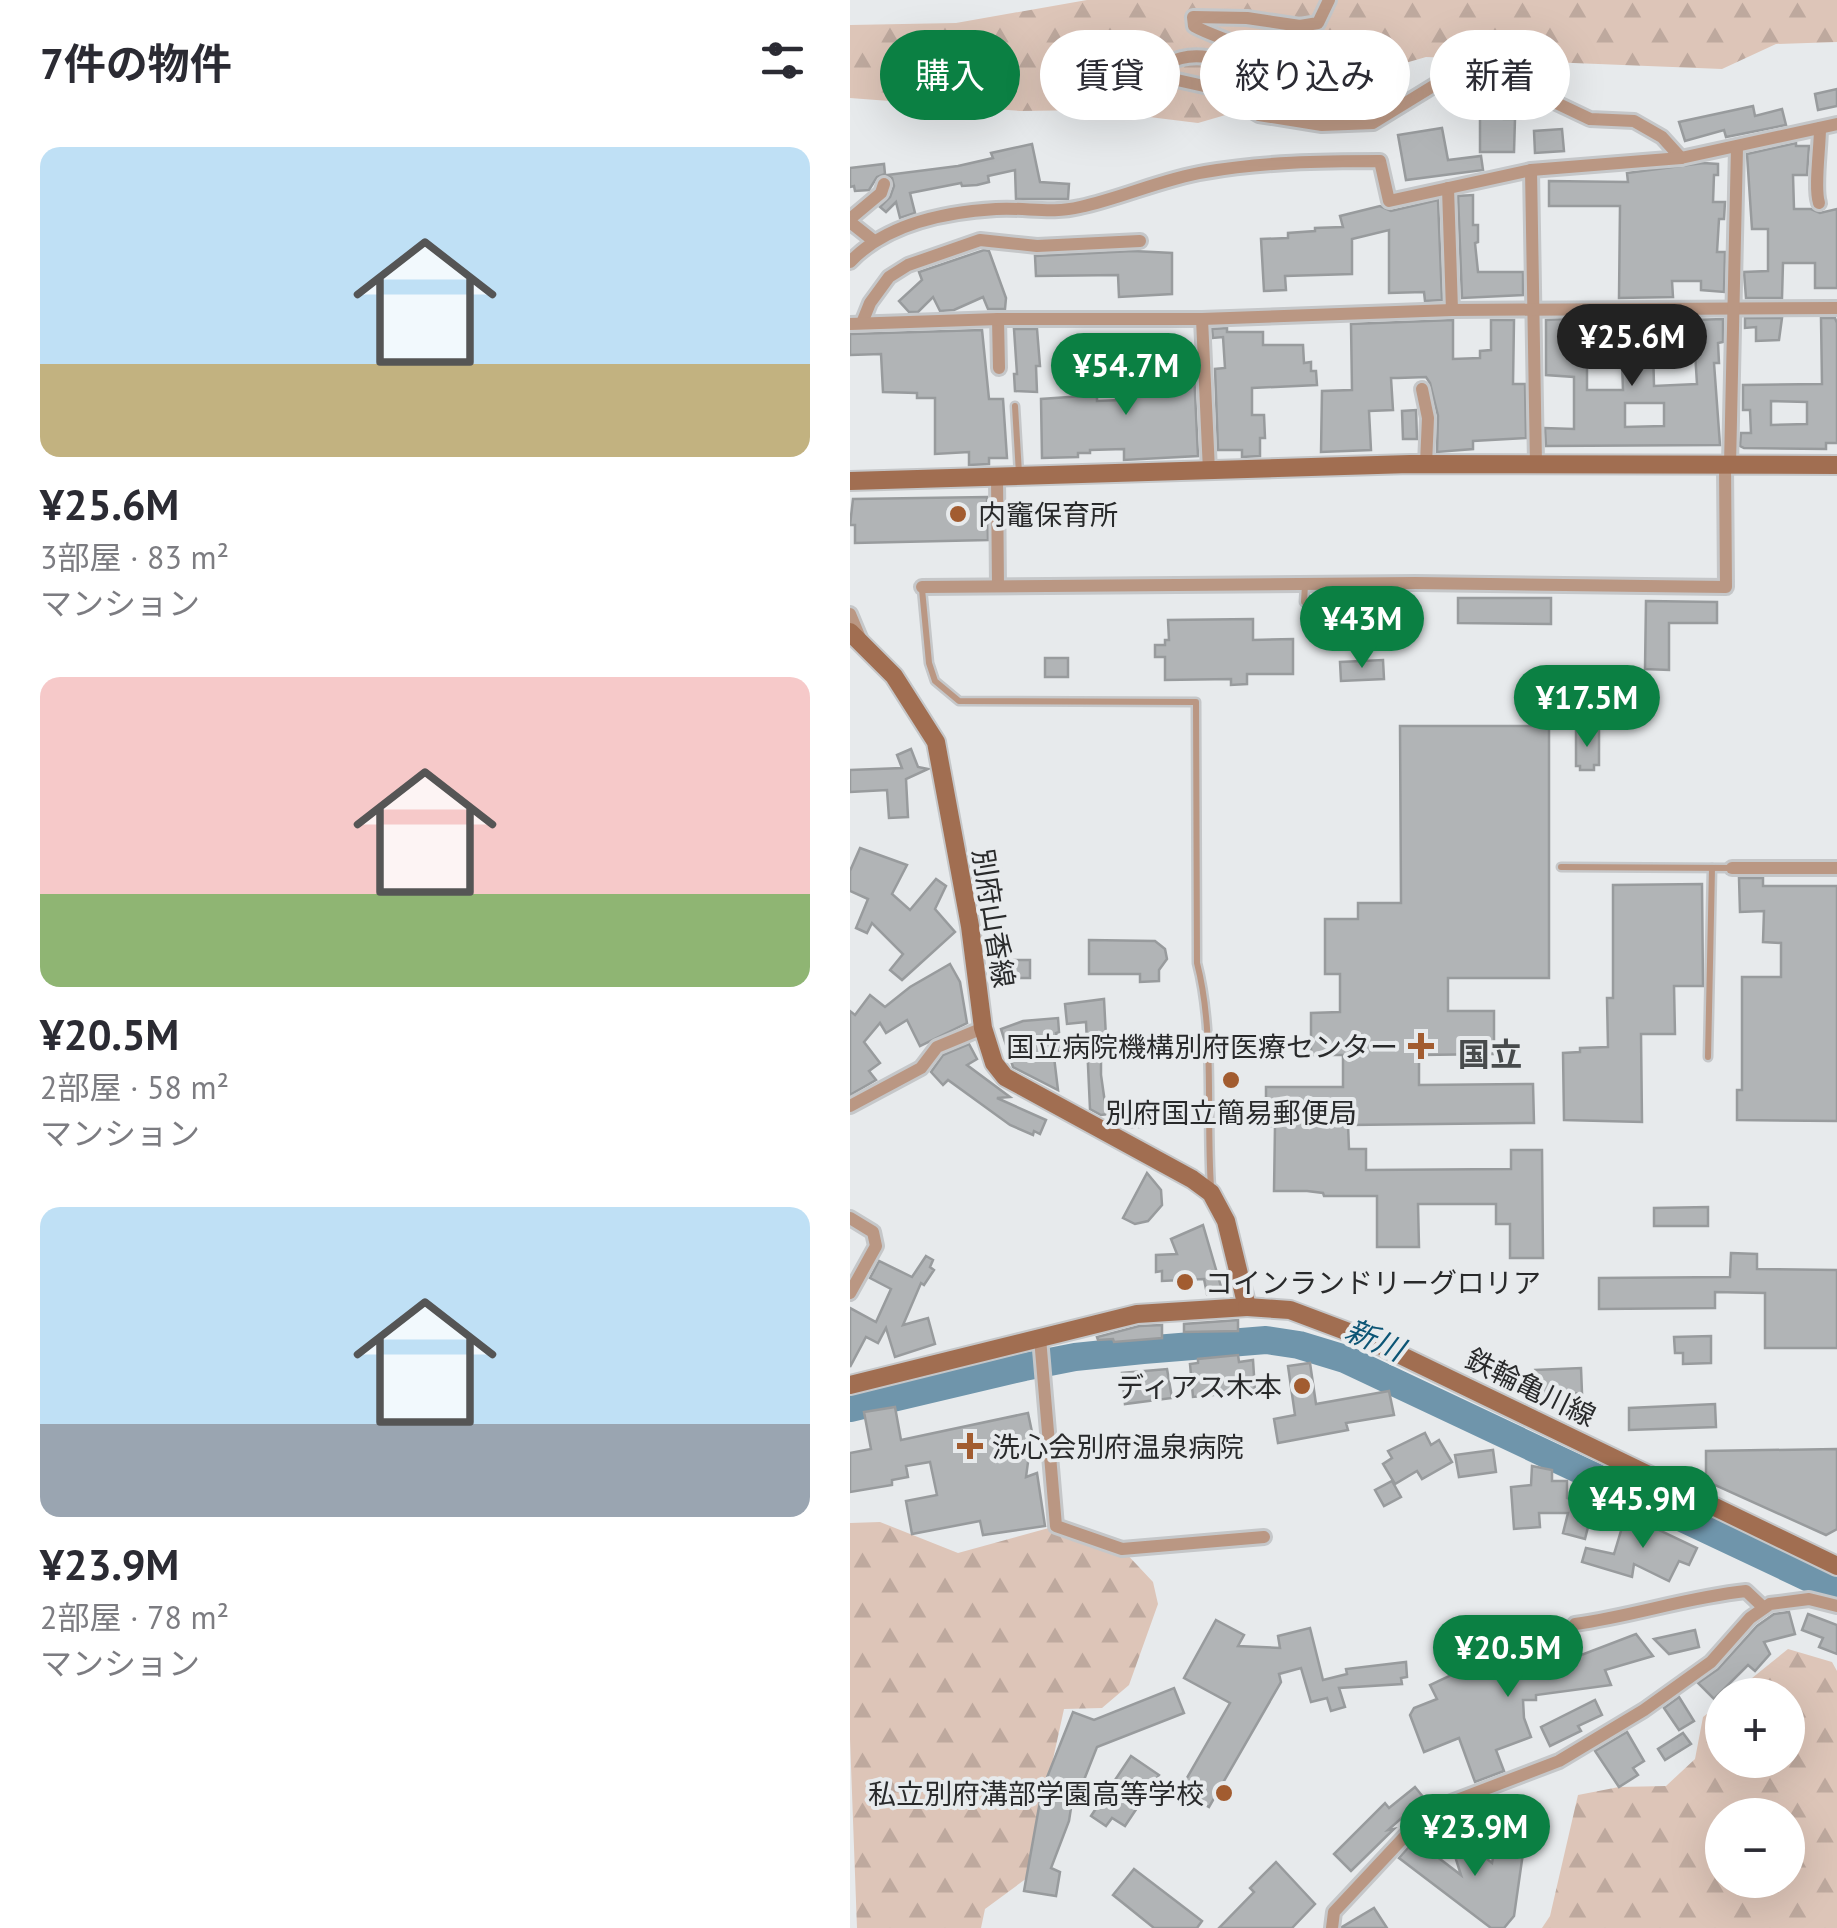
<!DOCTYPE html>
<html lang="ja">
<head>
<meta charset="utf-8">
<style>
  :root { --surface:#fff; --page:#f7f7f7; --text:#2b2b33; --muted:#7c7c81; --accent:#0b8043 }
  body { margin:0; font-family:"PT Sans","Noto Sans JP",sans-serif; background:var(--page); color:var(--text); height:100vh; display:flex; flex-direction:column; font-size:38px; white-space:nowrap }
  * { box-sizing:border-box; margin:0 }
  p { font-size:32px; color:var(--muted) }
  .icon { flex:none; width:55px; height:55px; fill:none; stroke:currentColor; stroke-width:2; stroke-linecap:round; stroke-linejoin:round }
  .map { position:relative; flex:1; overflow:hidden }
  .details { display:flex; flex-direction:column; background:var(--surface); width:850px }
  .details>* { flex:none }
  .top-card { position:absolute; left:30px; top:30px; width:805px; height:90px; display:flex; gap:20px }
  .fabs { position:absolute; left:855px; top:1678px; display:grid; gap:20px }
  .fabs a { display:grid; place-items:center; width:100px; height:100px; border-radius:50%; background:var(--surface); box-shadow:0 10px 40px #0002; font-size:50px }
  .price { position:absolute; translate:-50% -85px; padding:0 22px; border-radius:35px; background:var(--accent); color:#fff; font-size:32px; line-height:65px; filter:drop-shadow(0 2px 5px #0008) }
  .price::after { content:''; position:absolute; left:50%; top:60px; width:30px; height:22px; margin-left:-15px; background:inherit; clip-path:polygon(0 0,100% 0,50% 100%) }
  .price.active { background:#222; color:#fff }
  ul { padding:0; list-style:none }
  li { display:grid; align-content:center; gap:20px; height:530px; padding:0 40px }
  li span { display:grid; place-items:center; height:310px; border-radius:20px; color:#555 }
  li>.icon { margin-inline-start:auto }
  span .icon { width:180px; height:180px; fill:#fffc; stroke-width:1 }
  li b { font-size:42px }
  h2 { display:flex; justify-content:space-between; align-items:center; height:120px; padding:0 40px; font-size:42px }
  .tag { padding:0 35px; border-radius:45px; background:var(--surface); box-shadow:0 10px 40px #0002; font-size:35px; line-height:90px }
  .tag.active { background:var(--accent); color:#fff }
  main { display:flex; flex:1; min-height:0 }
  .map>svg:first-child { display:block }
  .forest { fill:url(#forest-firs); fill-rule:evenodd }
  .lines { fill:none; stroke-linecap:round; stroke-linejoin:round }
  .river { stroke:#6f95ab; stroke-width:28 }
  .building { fill:#b1b4b6; stroke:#989b9d; stroke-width:2.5; fill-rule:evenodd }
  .lane-casing { stroke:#c5c7c9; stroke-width:11 }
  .street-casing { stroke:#c5c7c9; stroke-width:18 }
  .secondary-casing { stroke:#c5c7c9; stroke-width:22 }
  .lane { stroke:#ba9783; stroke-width:6 }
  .street { stroke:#ba9783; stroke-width:12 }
  .secondary { stroke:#a16e51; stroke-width:18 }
  .poi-dot { fill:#a25c30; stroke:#e7eaec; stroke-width:4 }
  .labels { text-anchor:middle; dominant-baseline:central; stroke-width:8; stroke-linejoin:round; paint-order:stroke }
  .poi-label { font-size:28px; fill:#292a2b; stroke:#e7eaec; text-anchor:start }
  .street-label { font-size:28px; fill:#292a2b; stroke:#e7eaec }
  .water-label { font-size:30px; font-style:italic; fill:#0c5575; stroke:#e7eaec }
  .quarter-label { font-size:32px; font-weight:bold; fill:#484b4c; stroke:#e7eaec }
</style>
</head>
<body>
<main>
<section class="details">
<h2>7件の物件<svg class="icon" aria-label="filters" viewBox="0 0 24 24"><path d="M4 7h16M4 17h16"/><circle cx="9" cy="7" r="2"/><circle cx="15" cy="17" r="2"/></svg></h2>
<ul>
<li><span style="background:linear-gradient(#bfe0f5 70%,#c2b280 0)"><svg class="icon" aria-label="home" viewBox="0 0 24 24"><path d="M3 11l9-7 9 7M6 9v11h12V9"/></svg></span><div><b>¥25.6M</b><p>3部屋 · 83 m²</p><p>マンション</p></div></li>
<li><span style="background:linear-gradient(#f6c9c9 70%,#8fb573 0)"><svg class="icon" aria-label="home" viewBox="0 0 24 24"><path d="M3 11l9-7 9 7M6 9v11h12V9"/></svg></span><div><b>¥20.5M</b><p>2部屋 · 58 m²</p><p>マンション</p></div></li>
<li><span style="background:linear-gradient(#bfe0f5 70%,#9aa5b1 0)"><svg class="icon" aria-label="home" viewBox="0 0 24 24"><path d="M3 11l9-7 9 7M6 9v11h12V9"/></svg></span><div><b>¥23.9M</b><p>2部屋 · 78 m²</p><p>マンション</p></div></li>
</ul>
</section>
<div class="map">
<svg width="987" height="1928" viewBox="0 0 987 1928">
  <defs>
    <pattern id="forest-firs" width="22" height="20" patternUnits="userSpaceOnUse" patternTransform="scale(2.5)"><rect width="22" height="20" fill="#ddc5b8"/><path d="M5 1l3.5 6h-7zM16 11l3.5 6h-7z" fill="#bea99e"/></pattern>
  </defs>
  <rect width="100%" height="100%" fill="#e7eaec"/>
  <g class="forest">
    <polygon points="237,0 987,0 987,42 926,44 872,69 576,57 348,123 242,110 170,111 0,98 0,25 106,23"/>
    <polygon points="30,1522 108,1553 206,1526 272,1549 303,1582 308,1604 279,1685 252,1708 214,1709 177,1878 135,1909 131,1928 7,1928 0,1739 0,1523"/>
    <path d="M938,1649L982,1662L987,1671V1928H692L700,1916L728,1795L769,1787L816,1786L845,1759L853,1717L872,1702V1760H938V1695H881ZM938,1815V1880H872V1815Z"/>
  </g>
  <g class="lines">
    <polyline class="river" points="0,1408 174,1367 225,1357 293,1350 416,1340 449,1345 495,1359 987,1591"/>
  </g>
  <g class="building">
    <polygon points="987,89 987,106 968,110 965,94"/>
    <polygon points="654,99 654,119 665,119 664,152 630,152 630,100"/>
    <polygon points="903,106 905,116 932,109 936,125 876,137 874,130 835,141 829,122"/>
    <polygon points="592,128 598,160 631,156 633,170 556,180 548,135"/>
    <polygon points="712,129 714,151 685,153 684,131"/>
    <polygon points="946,143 946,146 959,146 957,175 943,175 944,209 961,209 970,213 987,209 987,288 965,288 965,263 933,263 932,298 896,298 894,272 918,271 918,229 902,229 897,154"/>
    <polygon points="182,144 190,182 219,184 218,199 166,199 165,170 138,176 139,182 127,185 112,186 111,183 60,193 65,213 50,218 46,202 36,212 30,207 40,197 44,186 42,178 37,175 108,166 143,158 141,153"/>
    <polygon points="853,163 868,164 868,175 864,175 863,202 875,202 874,219 869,219 867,252 875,252 874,292 851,290 851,281 822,281 823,297 769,298 770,206 699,206 699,181 778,182 777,173"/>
    <polygon points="34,164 35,174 27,177 19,190 5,191 4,186 0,187 0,168"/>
    <polygon points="623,195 623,225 628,225 628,242 625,243 628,272 673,272 673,295 612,298 608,196"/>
    <polygon points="588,200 592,300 575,301 574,292 539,293 539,230 502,239 502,274 435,276 436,290 414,291 411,239 438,238 438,233 465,231 465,228 493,227 490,216 530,206 541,211"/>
    <polygon points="134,250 139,251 156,298 155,309 138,309 133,297 104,310 90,311 83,297 68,312 59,312 49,301 72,280 69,272"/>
    <polygon points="283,251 322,253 322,294 269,297 268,275 186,276 185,256"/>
    <polygon points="895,318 932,318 929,340 906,341 906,327 895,328"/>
    <path d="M971,318H985L987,323V443H976V449L894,448L890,446L891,433H901L900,410H893V385L972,384ZM921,401L957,402V424L921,425Z"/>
    <path d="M715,319V324L769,319V348L803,347L804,386L847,384L843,320L873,319V342L868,343L869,363H864L870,445L696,446L695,428L724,429V377L696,375V320ZM737,363L772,364L773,390H737ZM775,403H814V426L775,427Z"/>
    <polygon points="603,320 603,359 630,358 630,351 641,350 641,320 664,320 663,384 675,384 676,438 623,441 623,449 587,452 588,416 580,383 576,377 548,378 541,378 543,410 519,411 521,450 471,452 472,391 502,390 501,324"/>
    <polygon points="377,328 377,332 413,332 413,345 453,345 454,363 461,362 461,371 466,371 467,385 402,388 402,415 414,415 415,438 410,438 410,456 392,457 392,450 368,450 365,369 375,368 373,337 363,338 362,329"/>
    <polygon points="164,329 187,329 190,366 186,366 187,392 165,391 164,374 167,374"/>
    <polygon points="132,330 139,399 153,399 157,458 139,458 139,464 119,465 119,452 85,454 85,398 67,398 67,393 33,392 31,354 0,355 0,334"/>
    <polygon points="297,360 297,374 344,372 348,456 274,460 274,449 240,450 240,453 228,453 228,457 192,458 191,399 247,395 247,401 271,400 269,361"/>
    <polygon points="566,410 567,439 553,439 552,411"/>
    <polygon points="137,497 138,540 5,543 5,525 0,525 3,499"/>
    <polygon points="608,598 701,598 701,624 608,623"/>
    <polygon points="796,601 867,602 867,623 819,623 819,670 795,669"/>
    <polygon points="521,608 532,608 533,627 506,628 506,611"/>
    <polygon points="403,619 403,640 443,639 443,674 397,674 397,684 381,685 381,679 315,680 315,657 305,657 305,645 315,645 315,640 319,640 318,620"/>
    <rect x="195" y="658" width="23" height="19"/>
    <polygon points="533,660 534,679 491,681 490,662"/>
    <polygon points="550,726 699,726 699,978 598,978 598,1011 644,1011 644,1054 569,1055 569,1085 683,1084 684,1123 498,1125 499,1149 516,1149 516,1170 661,1169 661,1150 692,1150 693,1258 660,1258 660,1224 646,1224 646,1204 568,1204 569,1247 527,1247 527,1196 474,1196 473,1193 457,1191 424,1191 425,1126 416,1126 416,1087 493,1087 493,1055 461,1055 461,1013 490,1012 490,974 475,974 475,919 508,919 508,903 551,903"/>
    <polygon points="726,731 749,731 749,765 744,765 744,770 730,770 730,766 726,766"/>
    <polygon points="61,749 68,767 78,769 56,779 58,817 39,818 37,790 0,792 0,770 52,768 47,755"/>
    <polygon points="10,848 57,865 42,894 60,910 86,879 96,886 85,909 105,932 52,980 40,970 53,954 22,923 17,933 6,928 18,899 0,891 0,871"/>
    <polygon points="889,878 913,878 913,886 987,886 987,1121 887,1120 887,1090 892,1090 892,977 931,977 931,943 913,942 914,911 890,912"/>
    <polygon points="852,884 853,986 824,986 825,1034 791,1034 792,1122 714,1120 713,1053 730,1052 730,1048 758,1047 757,998 763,998 763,885"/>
    <polygon points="239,940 305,941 315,949 317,959 309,970 309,981 290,982 290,974 239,974"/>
    <rect x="146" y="960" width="34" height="18"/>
    <polygon points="100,964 110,982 117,1023 70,1046 57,1020 36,1033 30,1023 14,1042 30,1063 19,1071 26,1080 0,1095 0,1011 5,1015 20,995 35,1007 60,987"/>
    <polygon points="254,999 256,1037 253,1038 254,1053 251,1053 251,1075 255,1103 295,1104 295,1127 274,1127 274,1112 251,1115 240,1109 236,1022 217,1024 215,1004"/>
    <polygon points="208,1018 209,1032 206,1033 210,1057 204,1057 208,1090 163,1067 151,1029 173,1021"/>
    <polygon points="119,1044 127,1059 117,1065 160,1097 147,1098 196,1120 190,1134 184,1131 183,1135 160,1125 98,1080 93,1085 81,1072 93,1055"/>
    <polygon points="297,1173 311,1190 312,1205 298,1221 285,1224 273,1218"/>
    <polygon points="858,1207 858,1226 804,1226 804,1208"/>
    <polygon points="353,1225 372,1290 357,1294 354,1279 312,1281 312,1271 306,1272 306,1255 327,1254 321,1239"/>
    <polygon points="881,1253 907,1254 907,1269 987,1270 987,1348 915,1348 915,1293 865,1292 865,1308 749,1309 749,1278 880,1277"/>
    <polygon points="76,1256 83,1260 80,1267 84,1270 74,1285 71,1283 53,1325 78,1318 85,1344 45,1357 36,1328 28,1343 16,1337 0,1367 0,1308 26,1322 41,1289 20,1278 29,1261 62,1277"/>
    <polygon points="388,1320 388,1331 334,1332 334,1324"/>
    <polygon points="312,1325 312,1338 264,1342 263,1339 248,1340 247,1337 289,1326"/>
    <polygon points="861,1336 861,1363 833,1364 833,1353 825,1353 824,1337"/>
    <polygon points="388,1355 389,1362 403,1360 405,1391 343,1397 340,1364 348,1363 348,1359"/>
    <polygon points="460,1363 466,1404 539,1391 544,1415 496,1423 498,1430 428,1443 424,1419 445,1415 438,1366"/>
    <polygon points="731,1368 732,1393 686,1395 685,1370"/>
    <polygon points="317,1369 322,1398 275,1404 272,1373"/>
    <polygon points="865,1404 866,1427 779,1430 779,1408"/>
    <polygon points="45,1407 51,1440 178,1413 182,1432 176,1477 187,1473 195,1526 133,1535 130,1521 62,1534 56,1501 87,1495 80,1462 56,1466 58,1477 42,1480 42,1485 0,1492 0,1453 21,1449 14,1412"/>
    <polygon points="575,1433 581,1445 589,1440 602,1462 572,1479 567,1471 545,1484 533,1464 542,1458 538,1451"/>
    <polygon points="987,1449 987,1529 976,1535 856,1481 856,1451"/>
    <polygon points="643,1450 646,1472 609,1477 605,1455"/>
    <polygon points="682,1466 702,1470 702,1481 717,1481 717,1498 739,1507 738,1514 741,1515 735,1539 713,1533 718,1513 689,1513 690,1527 664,1529 661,1487 681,1485"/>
    <polygon points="542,1481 551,1497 534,1506 525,1490"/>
    <polygon points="777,1511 791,1515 790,1521 847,1548 839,1565 829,1561 819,1581 784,1564 782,1577 732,1562 736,1548 764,1554"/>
    <polygon points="939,1612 945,1634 914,1642 920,1654 905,1671 898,1665 864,1699 848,1683 868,1669 907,1626 924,1614"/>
    <polygon points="958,1614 987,1625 987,1654 969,1647 973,1638 952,1630"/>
    <polygon points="366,1620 394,1635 388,1646 430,1648 428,1636 460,1628 473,1680 497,1674 496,1669 556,1662 557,1677 551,1678 552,1684 489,1688 495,1707 481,1711 477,1698 461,1702 451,1668 429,1674 431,1682 359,1807 330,1790 380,1703 334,1678"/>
    <polygon points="845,1630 849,1647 819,1654 804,1639"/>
    <polygon points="786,1634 803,1656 755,1670 761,1685 686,1695 686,1700 673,1700 674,1718 681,1737 646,1750 654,1771 625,1782 609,1738 574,1752 560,1715 564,1708 587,1699 580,1685 650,1652 652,1657 684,1656 685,1668 719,1664 718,1660"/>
    <polygon points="324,1688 334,1713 247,1747 232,1785 225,1782 219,1821 201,1868 210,1872 206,1896 174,1891 192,1790 223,1712 244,1720"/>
    <polygon points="829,1697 844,1721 829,1730 814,1708"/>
    <polygon points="745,1700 752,1715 728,1726 731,1731 700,1746 691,1727"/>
    <polygon points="777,1732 794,1761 783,1768 788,1775 769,1787 745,1751"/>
    <polygon points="833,1733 841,1744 815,1760 808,1749"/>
    <polygon points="281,1756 309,1775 275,1826 262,1818 256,1826 241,1816"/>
    <polygon points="565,1787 574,1798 538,1830 544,1829 501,1871 484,1854 535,1803 539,1808"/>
    <polygon points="624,1804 630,1822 597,1832 592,1818"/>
    <polygon points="611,1838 642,1863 646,1842 674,1846 664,1916 654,1928 641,1928 549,1858 565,1840 611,1875 603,1850"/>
    <polygon points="426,1862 465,1904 442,1928 369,1928 404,1892 400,1888"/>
    <polygon points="284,1869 352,1921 347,1928 304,1928 263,1895"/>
    <polygon points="524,1908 537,1928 492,1928 492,1927"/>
  </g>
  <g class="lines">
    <g class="lane-casing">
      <g id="lane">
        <polyline points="165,406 169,474"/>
        <polyline points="455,585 454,602 461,607 515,604"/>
        <path d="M72,589L79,663L85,681L109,701L346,702L347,963C365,1032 356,1115 361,1187"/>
        <polyline points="711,867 882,868"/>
        <polyline points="858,1057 862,868"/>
      </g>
    </g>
    <g class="street-casing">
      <g id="street">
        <path d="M479,0L468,23L450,26L397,18L343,17L344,26C367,39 395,42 415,62L414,72L404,73C375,61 347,47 316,64L314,71L318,78L363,88L409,115L472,125L523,123L606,72L633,68L740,119L784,121L812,137L831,158"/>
        <polyline points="681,170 686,464"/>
        <polyline points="598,188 602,310"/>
        <path d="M969,203C964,188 970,148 970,128"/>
        <polyline points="0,219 31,193 34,184"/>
        <polyline points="0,222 24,241"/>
        <path d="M0,262C36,224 95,212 146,209C175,207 202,214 230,207C272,198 312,179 355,172C411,162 472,161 530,161L539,201L681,170L831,158L987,124"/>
        <polyline points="148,319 149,368"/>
        <polyline points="352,319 359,471"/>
        <polyline points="12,323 20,303 39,277 58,265 130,240 187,246 290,241"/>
        <polyline points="0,324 148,319 352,319 602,310 987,308"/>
        <polyline points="572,389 578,418 576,464"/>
        <polyline points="880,465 887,147"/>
        <polyline points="147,477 148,586"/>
        <polyline points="72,587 565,583 876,587 875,465"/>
        <polyline points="0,614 10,638"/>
        <polyline points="882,868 987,868"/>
        <polyline points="0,1106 71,1068 87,1047 133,1028"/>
        <polyline points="0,1218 23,1232 26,1246 0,1293"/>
        <polyline points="190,1338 206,1526 272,1549 414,1537"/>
        <path d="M725,1624C783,1616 838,1597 896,1591L914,1608"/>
        <polyline points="482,1928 484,1912 571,1819 599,1803 709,1761 794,1710 861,1662 900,1618 920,1604 959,1599 987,1606"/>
      </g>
    </g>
    <g class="secondary-casing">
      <g id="secondary">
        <polyline points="0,481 560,464 987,465"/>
        <polyline points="0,632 44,676 86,742 120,926 133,1028 144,1063 155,1077 342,1179 361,1193 376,1221 397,1307 287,1314 0,1385"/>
        <polyline points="397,1307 440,1310 517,1339 987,1566"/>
      </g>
    </g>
    <use href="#lane" class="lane"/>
    <use href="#street" class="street"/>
    <use href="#secondary" class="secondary"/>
  </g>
  <g class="poi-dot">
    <circle cx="108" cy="514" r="10"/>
    <path d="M566 1031h10v10h10v10h-10v10h-10v-10h-10v-10h10z"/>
    <circle cx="381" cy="1080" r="10"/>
    <circle cx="335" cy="1282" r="10"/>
    <circle cx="452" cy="1386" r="10"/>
    <path d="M115 1431h10v10h10v10h-10v10h-10v-10h-10v-10h10z"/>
    <circle cx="374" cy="1793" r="10"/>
  </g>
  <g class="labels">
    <g class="poi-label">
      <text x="128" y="514">内竈保育所</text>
      <text x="548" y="1046" text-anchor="end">国立病院機構別府医療センター</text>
      <text x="381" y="1112" text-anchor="middle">別府国立簡易郵便局</text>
      <text x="355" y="1282">コインランドリーグロリア</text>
      <text x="432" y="1386" text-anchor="end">ディアス木本</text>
      <text x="142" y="1446">洗心会別府温泉病院</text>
      <text x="354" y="1793" text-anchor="end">私立別府溝部学園高等学校</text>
    </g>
    <g class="street-label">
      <text transform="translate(144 918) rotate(81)">別府山香線</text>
      <text transform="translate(681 1387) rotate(26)">鉄輪亀川線</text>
    </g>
    <g class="water-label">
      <text transform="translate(525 1339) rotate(23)">新川</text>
    </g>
    <g class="quarter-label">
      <text x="640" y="1054">国立</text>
    </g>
  </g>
</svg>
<div class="fabs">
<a>+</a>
<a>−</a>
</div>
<b class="price active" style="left:782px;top:389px">¥25.6M</b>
<b class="price" style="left:276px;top:418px">¥54.7M</b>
<b class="price" style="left:512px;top:671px">¥43M</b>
<b class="price" style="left:737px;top:750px">¥17.5M</b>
<b class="price" style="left:793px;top:1551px">¥45.9M</b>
<b class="price" style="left:658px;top:1700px">¥20.5M</b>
<b class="price" style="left:625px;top:1879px">¥23.9M</b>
<div class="top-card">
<a class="tag active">購入</a>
<a class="tag">賃貸</a>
<a class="tag">絞り込み</a>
<a class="tag">新着</a>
</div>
</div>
</main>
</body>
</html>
